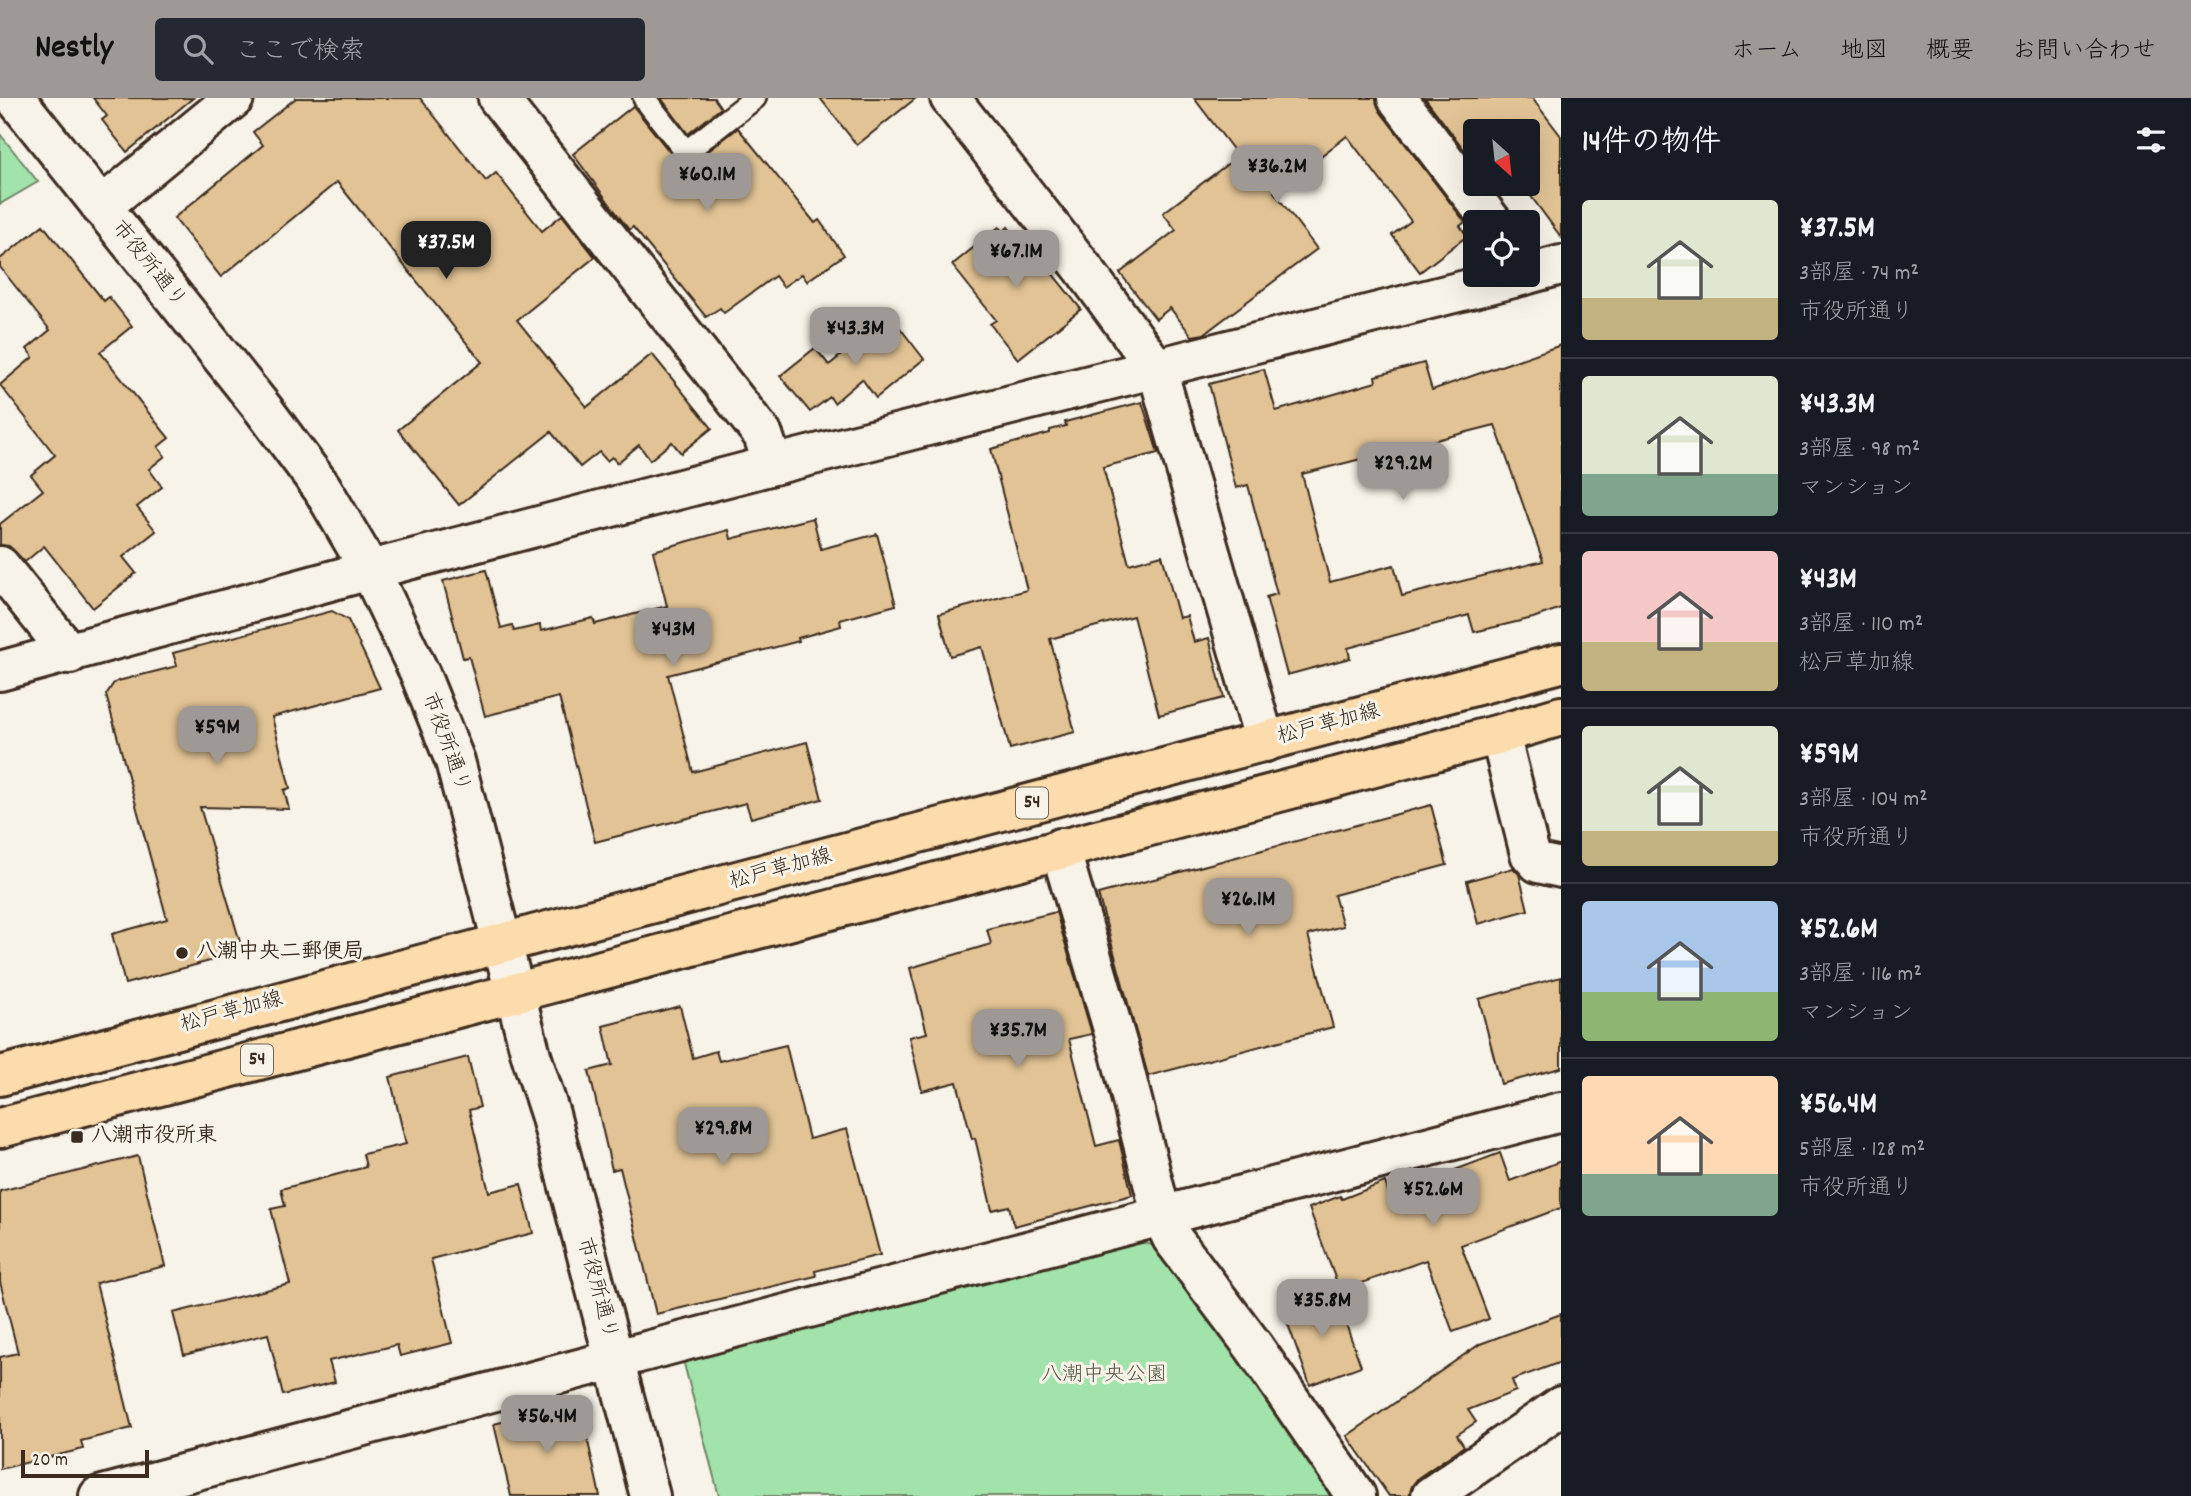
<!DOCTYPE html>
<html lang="ja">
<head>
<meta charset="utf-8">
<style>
  :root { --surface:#171b24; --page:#242831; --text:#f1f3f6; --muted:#9ea1a6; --line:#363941; --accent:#9f9995 }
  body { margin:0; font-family:Dekko,"Klee One",sans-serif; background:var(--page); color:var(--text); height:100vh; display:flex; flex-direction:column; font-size:26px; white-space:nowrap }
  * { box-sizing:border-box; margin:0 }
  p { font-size:23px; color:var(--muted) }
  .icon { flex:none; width:38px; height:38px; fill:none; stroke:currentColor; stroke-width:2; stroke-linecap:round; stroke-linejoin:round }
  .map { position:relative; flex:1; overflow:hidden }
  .sheet { display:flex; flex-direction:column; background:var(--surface); width:630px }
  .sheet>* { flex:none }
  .needle { width:46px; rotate:153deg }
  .fabs { position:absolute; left:1463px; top:21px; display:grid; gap:14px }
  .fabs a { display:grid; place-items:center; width:77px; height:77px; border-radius:7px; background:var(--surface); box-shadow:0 7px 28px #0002; font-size:35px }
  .scale { position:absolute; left:21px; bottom:18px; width:128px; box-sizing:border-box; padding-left:7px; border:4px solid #3b2a1e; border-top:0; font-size:19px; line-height:24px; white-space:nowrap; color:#3b2a1e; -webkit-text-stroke:5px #f7f3e8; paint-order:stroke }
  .price { position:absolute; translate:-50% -60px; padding:0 16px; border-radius:14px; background:var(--accent); color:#111; font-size:23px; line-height:46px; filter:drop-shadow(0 2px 4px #0008) }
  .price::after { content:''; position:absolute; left:50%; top:42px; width:21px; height:16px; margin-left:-10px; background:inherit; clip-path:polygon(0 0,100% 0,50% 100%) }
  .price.selected { background:#222; color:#fff }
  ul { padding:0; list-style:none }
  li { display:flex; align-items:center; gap:21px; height:175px; padding:0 21px }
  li+li { border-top:2px solid var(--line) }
  li span { display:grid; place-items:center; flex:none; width:196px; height:140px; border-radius:7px; color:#555 }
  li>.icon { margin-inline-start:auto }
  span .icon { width:84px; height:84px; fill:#fffc; stroke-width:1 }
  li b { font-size:30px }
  h2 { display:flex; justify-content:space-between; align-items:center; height:84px; padding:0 21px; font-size:30px }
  header { display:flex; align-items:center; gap:42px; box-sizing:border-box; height:98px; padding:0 35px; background:var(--accent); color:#111 }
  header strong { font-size:33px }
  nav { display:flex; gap:38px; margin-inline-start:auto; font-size:24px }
  .search { width:490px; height:63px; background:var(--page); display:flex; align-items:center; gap:18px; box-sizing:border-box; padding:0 24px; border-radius:7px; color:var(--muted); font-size:26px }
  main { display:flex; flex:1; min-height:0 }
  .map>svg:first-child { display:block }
  .green { fill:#a2e3ac; stroke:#6e8665; stroke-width:2 }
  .building { fill:#e1c395; stroke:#3b2a1e; stroke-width:2; fill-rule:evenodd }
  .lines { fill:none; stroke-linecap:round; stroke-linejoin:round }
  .lane-casing { stroke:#3b2a1e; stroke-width:26 }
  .street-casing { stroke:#3b2a1e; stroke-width:44 }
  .secondary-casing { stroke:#3b2a1e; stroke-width:44 }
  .primary-casing { stroke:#3b2a1e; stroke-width:44 }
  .lane { stroke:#f7f3e8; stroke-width:21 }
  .street { stroke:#f7f3e8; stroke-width:38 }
  .secondary { stroke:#f7f3e8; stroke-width:38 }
  .primary { stroke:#fcdcac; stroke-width:38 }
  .poi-dot { fill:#3b2a1e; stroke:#f7f3e8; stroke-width:2.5 }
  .labels { text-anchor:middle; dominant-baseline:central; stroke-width:6; stroke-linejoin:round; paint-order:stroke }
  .shield { fill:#f7f3e8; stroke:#73665b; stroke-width:2 }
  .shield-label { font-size:19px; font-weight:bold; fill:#3b2a1e }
  .street-label { font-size:21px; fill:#3b2a1e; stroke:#f7f3e8 }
  .poi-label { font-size:21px; font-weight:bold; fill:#3b2a1e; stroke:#f7f3e8; text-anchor:start }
  .park-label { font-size:21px; fill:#555842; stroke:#f7f3e8 }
</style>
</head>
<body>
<header>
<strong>Nestly</strong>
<div class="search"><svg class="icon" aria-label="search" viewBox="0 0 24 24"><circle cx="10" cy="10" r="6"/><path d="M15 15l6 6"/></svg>ここで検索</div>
<nav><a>ホーム</a><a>地図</a><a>概要</a><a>お問い合わせ</a></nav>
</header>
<main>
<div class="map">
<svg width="1561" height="1398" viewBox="0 0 1561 1398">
  <rect width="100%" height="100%" fill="#f7f3e8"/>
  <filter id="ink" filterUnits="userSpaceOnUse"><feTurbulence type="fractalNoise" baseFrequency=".0143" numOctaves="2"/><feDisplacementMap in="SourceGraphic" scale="14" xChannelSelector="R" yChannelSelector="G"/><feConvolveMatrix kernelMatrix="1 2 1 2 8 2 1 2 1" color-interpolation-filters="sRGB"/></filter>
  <g filter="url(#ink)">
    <g class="green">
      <polygon points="0,36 38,84 0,106"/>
      <polygon points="1141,1144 1163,1150 1333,1398 719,1398 683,1262"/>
    </g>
    <g class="building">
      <polygon points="93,0 193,0 127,54 102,22 107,18"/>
      <polygon points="296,0 420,0 486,83 496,75 542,133 562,117 595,159 517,222 587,309 652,256 712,330 681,355 672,344 650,362 639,347 617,365 612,359 607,363 599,354 580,369 551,334 459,407 398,332 482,264 337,84 221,179 174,120 263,47 253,34"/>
      <polygon points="661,0 714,0 721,10 688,36"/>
      <polygon points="820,0 916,0 857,47"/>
      <polygon points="1194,0 1376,0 1380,13 1465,124 1460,128 1467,138 1420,174 1392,137 1411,123 1347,38 1274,94 1317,151 1204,236 1192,238 1170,210 1156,221 1120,175 1176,132 1163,115 1238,58"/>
      <polygon points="1425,0 1532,0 1561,38 1561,139 1522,86 1528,86 1528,33 1475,33 1475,66"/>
      <polygon points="633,8 676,62 682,66 694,64 738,30 815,125 819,122 844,157 807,183 802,176 783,189 775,178 724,215 720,210 706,219 633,129 629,132 573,56"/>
      <polygon points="43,127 104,203 109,199 132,228 100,254 169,340 158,349 165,358 149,371 162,389 137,409 156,433 123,459 136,475 93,510 44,448 25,464 9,448 0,447 0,426 43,392 31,377 55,357 0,287 33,259 27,251 50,232 0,169 0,161"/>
      <polygon points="999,129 1003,134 1008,129 1021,146 1026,143 1081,211 1018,261 990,226 996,222 952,167"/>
      <polygon points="890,217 924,261 876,300 862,281 834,305 830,299 810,314 780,278 815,250 829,267"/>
      <path d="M1561,247V510L1533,520L1474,534L1469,517L1348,550L1350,560L1287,577L1266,499L1277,496L1248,387L1236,390L1209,286L1264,271L1276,313L1376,284L1375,278L1424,265L1432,292ZM1495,327L1543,463L1402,498L1394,467L1330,484L1302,376Z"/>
      <polygon points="1142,304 1158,355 1103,369 1129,466 1162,457 1179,520 1187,518 1194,544 1209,540 1224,600 1159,617 1133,518 1050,541 1075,634 1010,651 982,549 950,558 939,516 1027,492 991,351 1050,335 1050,332 1066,328 1065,324"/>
      <polygon points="813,420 821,451 877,436 896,507 840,522 841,528 798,540 799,543 668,577 693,674 807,644 822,701 751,720 746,705 595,744 559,599 485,618 469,559 463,560 443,483 486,472 501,530 512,527 514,533 540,527 541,533 593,520 595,526 667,508 653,453 729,432 731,441"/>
      <polygon points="332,513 348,522 380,590 272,619 290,690 284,692 289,711 200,709 243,854 125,886 112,836 167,821 106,597 113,586 118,583 177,568 173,555"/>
      <polygon points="1431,707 1447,767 1334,797 1343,828 1308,837 1333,929 1148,978 1098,796"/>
      <polygon points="1513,770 1519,776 1528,812 1478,826 1467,783"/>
      <polygon points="1056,814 1092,936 1069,941 1096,1048 1119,1042 1132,1097 1014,1128 1009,1108 992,1112 975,1040 972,1041 957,984 922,993 909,939 927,935 910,870 991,846 987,831"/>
      <polygon points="1561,879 1561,970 1501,986 1479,901"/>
      <polygon points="680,908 693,960 716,953 719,963 786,947 809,1041 847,1031 880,1157 815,1173 816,1178 656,1216 620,1070 612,1072 589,973 612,967 603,928"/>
      <polygon points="468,959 480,1009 469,1012 489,1094 521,1086 533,1135 431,1161 452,1245 400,1258 397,1247 329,1263 335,1284 283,1297 268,1236 184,1257 173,1215 290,1186 271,1111 285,1108 281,1091 366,1069 363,1056 406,1046 390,979"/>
      <polygon points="1500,1055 1510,1083 1561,1063 1561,1110 1461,1147 1489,1221 1453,1234 1426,1162 1340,1193 1309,1110 1340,1098 1342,1101 1385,1084 1389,1097"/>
      <polygon points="138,1058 165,1168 96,1185 132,1330 81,1343 83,1351 0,1371 0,1259 18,1255 0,1184 0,1093"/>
      <polygon points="1335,1196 1361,1268 1310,1287 1284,1215"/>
      <polygon points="1561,1216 1561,1264 1512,1282 1516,1293 1468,1312 1476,1324 1457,1337 1464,1348 1418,1380 1412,1388 1409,1398 1389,1398 1347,1338 1480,1246"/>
      <polygon points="563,1308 583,1321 600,1398 511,1398 494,1326"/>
    </g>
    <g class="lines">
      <g class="lane-casing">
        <polyline id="lane" points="644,0 686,54 755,0"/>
      </g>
      <g class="street-casing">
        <g id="street">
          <polyline points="498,0 763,337 773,367"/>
          <polyline points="950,0 1083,170 1157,271 1265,644"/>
          <polyline points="1397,0 1492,124"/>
          <polyline points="101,109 234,0"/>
          <polyline points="1528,176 1561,167"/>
          <polyline points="0,468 70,556"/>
          <polyline points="0,573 370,472 773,367 1525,177"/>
          <polyline points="1500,636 1530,756 1538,765 1561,770"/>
          <polyline points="1060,750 1120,955 1161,1116 1172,1140 1254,1249 1356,1398"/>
          <path d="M99,1398C586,1270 1073,1138 1561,1014"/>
          <polyline points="1431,1398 1561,1308"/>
        </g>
      </g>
      <g class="secondary-casing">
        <polyline id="secondary" points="15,0 264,312 322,390 370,472 420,576 455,663 531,957 550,1016 650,1398"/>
      </g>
      <g class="primary-casing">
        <g id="primary">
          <polyline points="0,978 1561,565"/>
          <polyline points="0,1030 1500,636 1561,618"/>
        </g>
      </g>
      <use href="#lane" class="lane"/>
      <use href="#street" class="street"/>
      <use href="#secondary" class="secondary"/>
      <use href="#primary" class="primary"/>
    </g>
  </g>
  <g class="poi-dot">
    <circle cx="182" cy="855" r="7"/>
    <rect x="70" y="1032" width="14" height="14" rx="3.5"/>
  </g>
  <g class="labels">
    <g class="shield">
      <rect x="1016" y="689.5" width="32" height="31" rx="5"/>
      <rect x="241" y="946.5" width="32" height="31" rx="5"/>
    </g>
    <g class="shield-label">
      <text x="1032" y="705">54</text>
      <text x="257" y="962">54</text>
    </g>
    <g class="street-label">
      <text transform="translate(148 167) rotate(51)">市役所通り</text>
      <text transform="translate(1329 627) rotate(-15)">松戸草加線</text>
      <text transform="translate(445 645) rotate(70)">市役所通り</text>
      <text transform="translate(781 772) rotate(-15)">松戸草加線</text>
      <text transform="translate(232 915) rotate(-15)">松戸草加線</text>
      <text transform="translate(596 1191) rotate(75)">市役所通り</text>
    </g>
    <g class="poi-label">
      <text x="196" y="855">八潮中央二郵便局</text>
      <text x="91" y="1039">八潮市役所東</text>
    </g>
    <g class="park-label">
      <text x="1104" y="1278">八潮中央公園</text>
    </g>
  </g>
</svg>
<div class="fabs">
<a><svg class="needle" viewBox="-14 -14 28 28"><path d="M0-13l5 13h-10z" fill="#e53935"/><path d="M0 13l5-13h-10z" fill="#9ea1a6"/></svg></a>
<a><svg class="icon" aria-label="locate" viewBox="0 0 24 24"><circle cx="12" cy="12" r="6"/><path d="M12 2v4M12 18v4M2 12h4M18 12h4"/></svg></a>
</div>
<div class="scale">20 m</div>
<b class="price" style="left:1277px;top:107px">¥36.2M</b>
<b class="price" style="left:707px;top:115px">¥60.1M</b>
<b class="price selected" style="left:446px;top:183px">¥37.5M</b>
<b class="price" style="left:1016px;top:192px">¥67.1M</b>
<b class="price" style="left:855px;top:269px">¥43.3M</b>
<b class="price" style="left:1403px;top:404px">¥29.2M</b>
<b class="price" style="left:673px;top:570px">¥43M</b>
<b class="price" style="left:217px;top:668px">¥59M</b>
<b class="price" style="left:1248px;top:840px">¥26.1M</b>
<b class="price" style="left:1018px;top:971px">¥35.7M</b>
<b class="price" style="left:723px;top:1069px">¥29.8M</b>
<b class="price" style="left:1433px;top:1130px">¥52.6M</b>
<b class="price" style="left:1322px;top:1241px">¥35.8M</b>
<b class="price" style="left:547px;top:1357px">¥56.4M</b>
</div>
<section class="sheet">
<h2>14件の物件<svg class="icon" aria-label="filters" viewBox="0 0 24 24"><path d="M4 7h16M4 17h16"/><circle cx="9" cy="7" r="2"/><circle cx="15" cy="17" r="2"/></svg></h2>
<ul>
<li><span style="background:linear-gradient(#dfe7d0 70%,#c2b280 0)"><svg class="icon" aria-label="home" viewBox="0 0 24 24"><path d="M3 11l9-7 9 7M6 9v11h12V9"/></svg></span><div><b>¥37.5M</b><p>3部屋 · 74 m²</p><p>市役所通り</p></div></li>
<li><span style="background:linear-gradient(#dfe7d0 70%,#7fa58c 0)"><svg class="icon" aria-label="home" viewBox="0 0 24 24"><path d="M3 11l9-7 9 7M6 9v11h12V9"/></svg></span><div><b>¥43.3M</b><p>3部屋 · 98 m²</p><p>マンション</p></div></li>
<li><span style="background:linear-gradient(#f6c9c9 65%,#c2b280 0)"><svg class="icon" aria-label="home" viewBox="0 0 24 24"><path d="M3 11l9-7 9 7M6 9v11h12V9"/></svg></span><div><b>¥43M</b><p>3部屋 · 110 m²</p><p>松戸草加線</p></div></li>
<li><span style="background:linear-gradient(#dfe7d0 75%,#c2b280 0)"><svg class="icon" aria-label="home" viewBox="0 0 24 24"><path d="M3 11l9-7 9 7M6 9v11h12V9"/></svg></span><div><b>¥59M</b><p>3部屋 · 104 m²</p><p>市役所通り</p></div></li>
<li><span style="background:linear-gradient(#a9c7e8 65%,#8fb573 0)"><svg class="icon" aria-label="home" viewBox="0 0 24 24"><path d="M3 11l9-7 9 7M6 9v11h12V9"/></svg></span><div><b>¥52.6M</b><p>3部屋 · 116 m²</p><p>マンション</p></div></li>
<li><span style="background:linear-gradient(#ffd9b3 70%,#7fa58c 0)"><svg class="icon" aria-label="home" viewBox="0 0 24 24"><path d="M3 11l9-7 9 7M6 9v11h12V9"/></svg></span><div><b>¥56.4M</b><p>5部屋 · 128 m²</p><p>市役所通り</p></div></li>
</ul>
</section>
</main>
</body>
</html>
